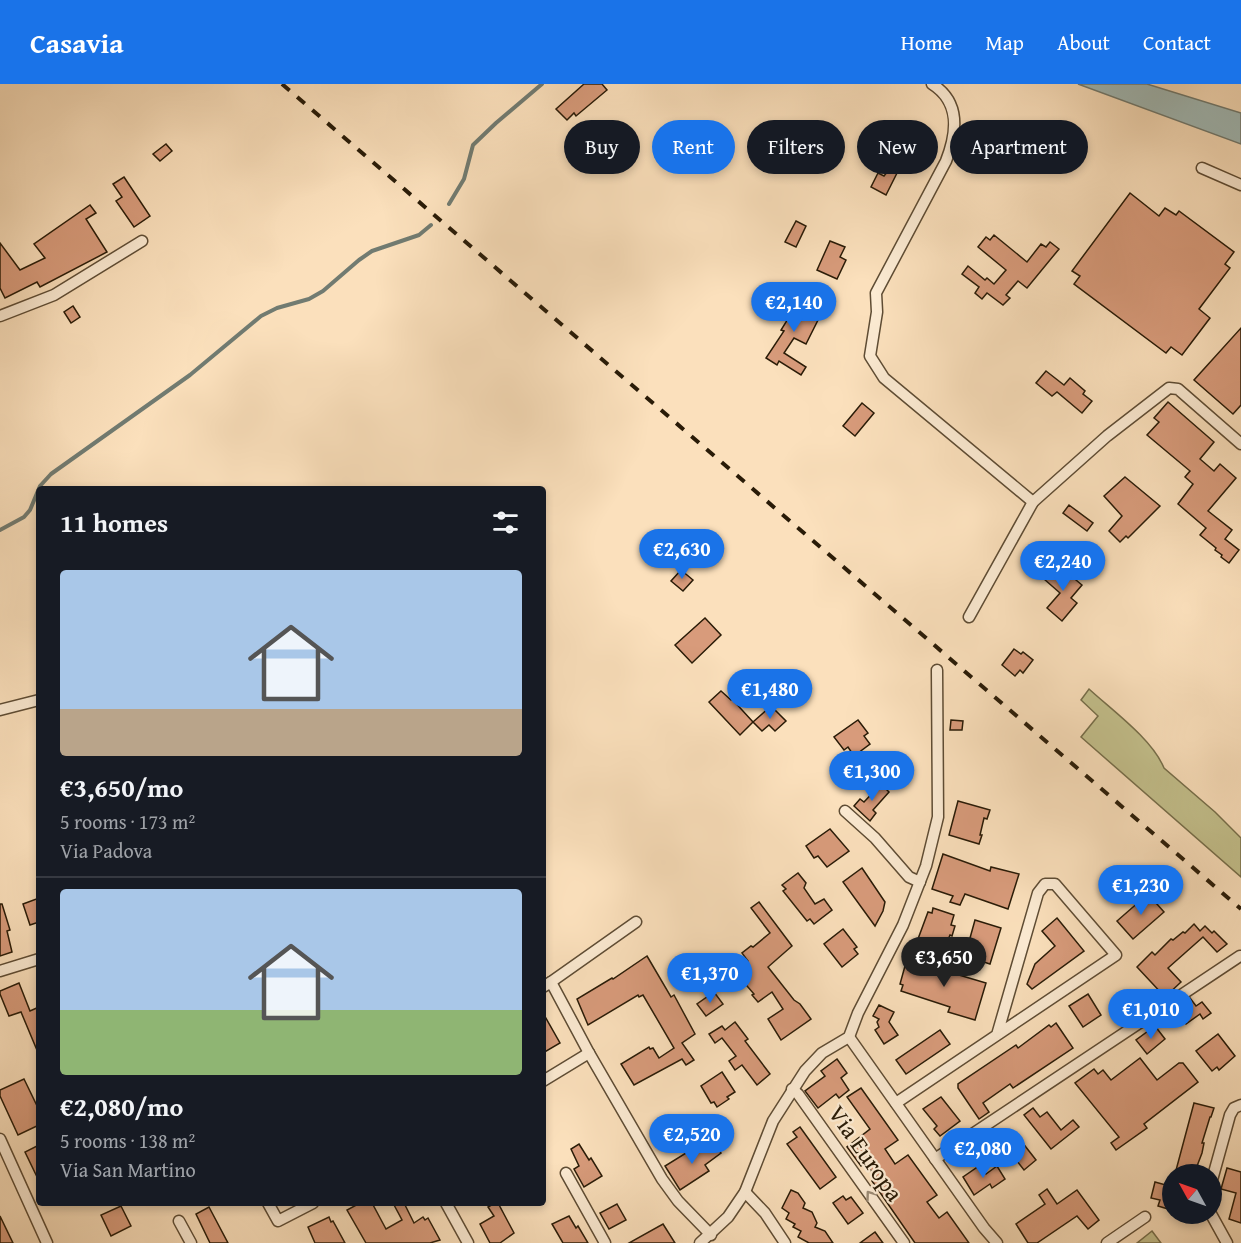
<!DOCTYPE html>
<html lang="en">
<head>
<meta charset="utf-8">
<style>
  :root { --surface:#171b24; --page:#242831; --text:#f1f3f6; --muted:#9ea1a6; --line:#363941; --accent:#1a73e8 }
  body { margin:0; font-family:"Gentium Book Plus",serif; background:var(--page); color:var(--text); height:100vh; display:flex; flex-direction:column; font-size:22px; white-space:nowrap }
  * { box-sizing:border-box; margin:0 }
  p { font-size:20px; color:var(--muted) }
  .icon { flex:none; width:33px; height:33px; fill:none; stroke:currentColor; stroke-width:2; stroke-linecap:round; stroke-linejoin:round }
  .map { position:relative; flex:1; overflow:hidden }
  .sheet { position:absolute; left:36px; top:402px; width:510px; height:720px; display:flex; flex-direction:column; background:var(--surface); border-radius:6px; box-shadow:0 3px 9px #0003 }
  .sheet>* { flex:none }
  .top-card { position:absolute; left:564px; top:36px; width:570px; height:54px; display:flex; gap:12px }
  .needle { width:39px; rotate:310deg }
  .fabs { position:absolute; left:1162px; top:1080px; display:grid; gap:12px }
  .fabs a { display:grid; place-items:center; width:60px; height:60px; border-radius:50%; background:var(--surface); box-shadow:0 3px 9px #0003; font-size:30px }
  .price { position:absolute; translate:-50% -51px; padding:0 14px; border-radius:21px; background:var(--accent); color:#fff; font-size:20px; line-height:39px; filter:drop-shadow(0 2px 3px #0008) }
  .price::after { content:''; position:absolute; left:50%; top:36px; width:18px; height:14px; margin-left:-9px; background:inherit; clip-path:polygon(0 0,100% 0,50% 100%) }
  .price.on { background:#222; color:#fff }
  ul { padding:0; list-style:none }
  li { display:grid; align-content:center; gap:12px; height:318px; padding:0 24px }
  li+li { border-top:2px solid var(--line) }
  li span { display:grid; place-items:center; height:186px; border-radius:6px; color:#555 }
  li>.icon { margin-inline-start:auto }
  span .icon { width:108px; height:108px; fill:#fffc; stroke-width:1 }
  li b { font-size:26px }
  h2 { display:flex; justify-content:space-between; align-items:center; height:72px; padding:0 24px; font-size:26px }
  .chip { padding:0 21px; border-radius:27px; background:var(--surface); box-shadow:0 3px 9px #0003; font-size:21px; line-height:54px }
  .chip.on { background:var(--accent); color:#fff }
  header { display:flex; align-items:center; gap:36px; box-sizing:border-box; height:84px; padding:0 30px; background:var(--accent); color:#fff }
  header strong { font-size:28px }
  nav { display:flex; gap:33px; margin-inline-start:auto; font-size:21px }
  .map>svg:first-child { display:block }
  .green { fill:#c4c18d; stroke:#766e4a; stroke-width:1.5 }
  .water { fill:#a1bbb8; stroke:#717b71; stroke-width:1.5 }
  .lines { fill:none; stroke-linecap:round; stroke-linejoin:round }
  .stream { stroke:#717b71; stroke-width:4 }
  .building { fill:#d89b7b; stroke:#291b07; stroke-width:1.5 }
  .minor-casing { stroke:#5e4c34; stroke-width:13 }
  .minor { stroke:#fcebd3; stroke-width:10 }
  .rail { stroke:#291b07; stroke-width:4; stroke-dasharray:10 10; stroke-linecap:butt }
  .oneway { stroke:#9d8d77 }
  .labels { text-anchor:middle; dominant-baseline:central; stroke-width:4.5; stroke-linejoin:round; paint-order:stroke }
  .street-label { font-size:24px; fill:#291b07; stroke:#fcebd3 }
</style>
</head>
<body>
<header>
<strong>Casavia</strong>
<nav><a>Home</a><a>Map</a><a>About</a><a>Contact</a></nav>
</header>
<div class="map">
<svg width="1241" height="1159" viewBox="0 0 1241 1159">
  <rect width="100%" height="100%" fill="#fbe0bc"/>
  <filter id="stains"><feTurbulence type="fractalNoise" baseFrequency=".00333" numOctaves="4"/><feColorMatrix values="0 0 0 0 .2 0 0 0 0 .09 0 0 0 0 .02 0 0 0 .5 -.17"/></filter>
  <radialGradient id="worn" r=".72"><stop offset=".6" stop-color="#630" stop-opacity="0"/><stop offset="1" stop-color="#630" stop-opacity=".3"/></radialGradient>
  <g class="green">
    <path d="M1089,605C1113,627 1152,655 1164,684L1215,728L1241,754V793L1081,653L1098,632L1081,616Z"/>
    <polygon points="1152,1147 1161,1159 1137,1159"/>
  </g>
  <polygon class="water" points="1078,0 1147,0 1241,29 1241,60"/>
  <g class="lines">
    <g class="stream">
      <polyline points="449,120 464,95 473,61 496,39 542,0"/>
      <polyline points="0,446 24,433 30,426 40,402 51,390 190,291 261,232 277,224 309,215 323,207 359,176 372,167 419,151 431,141"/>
    </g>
  </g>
  <g class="building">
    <polygon points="584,0 602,0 607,6 576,32 574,29 567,36 556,25"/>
    <polygon points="890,51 911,61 886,111 871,103 878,89 884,92 895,78 881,70"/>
    <polygon points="166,60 172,67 160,77 153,70"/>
    <polygon points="124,93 150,132 134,143 116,117 122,113 113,100"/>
    <polygon points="1130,109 1159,132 1165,124 1176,131 1179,127 1234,168 1225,180 1230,184 1199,225 1210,234 1182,271 1171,263 1166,269 1074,200 1080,192 1072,187"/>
    <polygon points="90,121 96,129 86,135 107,168 40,203 37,198 5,214 0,204 0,159 20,186 45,174 34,160"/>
    <polygon points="796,137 806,142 796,163 785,158"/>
    <polygon points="994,151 1027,178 1041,160 1046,163 1050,158 1059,165 1027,204 1018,197 1006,211 1010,214 1003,221 987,209 982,215 975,209 979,203 962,190 968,182 985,196 987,194 994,200 1006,186 978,163 986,153 990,156"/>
    <polygon points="830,157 845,163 840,173 846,176 837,195 817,186"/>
    <polygon points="783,212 799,224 802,220 805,222 807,220 822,228 806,260 794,254 784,269 806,283 801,291 779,277 777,281 766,274 784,247 781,246 791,230 777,220"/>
    <polygon points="73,222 80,233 71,239 64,228"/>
    <polygon points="1241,244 1241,321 1233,330 1194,296"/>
    <polygon points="1046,287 1064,301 1070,294 1085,307 1083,310 1092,317 1082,329 1057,308 1052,312 1036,299"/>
    <polygon points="1168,318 1214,358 1200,375 1214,387 1220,380 1236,394 1208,427 1232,446 1225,455 1239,466 1229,479 1221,473 1222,471 1215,466 1216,464 1200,451 1206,444 1178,420 1193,400 1185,393 1190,387 1147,351 1159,338 1154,334"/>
    <polygon points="862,319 874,329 855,352 843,342"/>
    <polygon points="1125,393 1160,422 1128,454 1126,452 1120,458 1109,447 1122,432 1104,412"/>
    <polygon points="1069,421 1093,439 1087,447 1063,429"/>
    <polygon points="1057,481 1068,491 1071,487 1079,493 1076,496 1082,501 1071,514 1077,519 1062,537 1047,524 1060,509 1044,495"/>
    <polygon points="681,486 693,496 683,507 671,497"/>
    <polygon points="705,534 721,551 692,579 675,561"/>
    <polygon points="1014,565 1021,570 1023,568 1033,576 1023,589 1020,586 1015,592 1002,581"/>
    <polygon points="721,607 731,616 732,615 753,638 740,651 709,618"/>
    <polygon points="771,622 786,637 775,647 769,641 762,647 753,638"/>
    <polygon points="858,636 868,649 864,652 870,660 854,672 848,663 844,666 834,653"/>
    <polygon points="951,636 963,637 962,646 950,646"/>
    <polygon points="881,700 889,708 873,726 876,729 870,737 854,722 860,715 864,718"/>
    <polygon points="958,717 990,726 987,735 984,734 980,751 982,751 979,760 949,751"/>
    <polygon points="830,745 849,767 827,783 818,772 814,774 806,762"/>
    <polygon points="943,770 990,787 991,783 1019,790 1008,825 965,810 960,821 950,818 953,812 932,805"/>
    <polygon points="862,784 885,818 883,827 875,842 843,798"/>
    <polygon points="798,789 806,799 804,804 815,820 824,815 832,826 814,840 810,835 807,837 783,807 786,805 782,801"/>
    <polygon points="1148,810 1164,828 1133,855 1117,837"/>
    <polygon points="39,814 39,838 30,841 23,820"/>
    <polygon points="759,818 792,862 768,883 794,916 800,920 811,935 781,956 768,935 783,925 772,908 758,918 752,911 754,910 734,887 748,877 742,869 751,862 753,863 770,849 751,824"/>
    <polygon points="0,820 2,820 10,846 7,847 12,868 0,872"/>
    <polygon points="933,824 954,831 951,841 955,842 952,852 950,851 947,858 944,857 941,867 920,861 922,857 918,855 928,828 932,829"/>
    <polygon points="1057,834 1084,867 1032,905 1027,900 1035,880 1055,862 1042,847"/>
    <polygon points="975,836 1001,844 990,880 965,872"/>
    <polygon points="1194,840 1200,847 1205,842 1212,849 1214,847 1227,860 1217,868 1203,853 1168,884 1181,898 1165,913 1137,883 1152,868 1155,871 1171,855 1173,856 1183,848 1185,849"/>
    <polygon points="843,845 857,863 854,865 858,870 842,883 824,860"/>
    <polygon points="647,872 671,913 674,911 695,950 682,959 694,976 686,981 682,975 634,1001 621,980 649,963 650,965 653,964 659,974 674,964 643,911 639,913 638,911 588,941 577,915 612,894 613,895"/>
    <polygon points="910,877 929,882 930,880 943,884 942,886 986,899 975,936 948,928 950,923 901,907 903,901 900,900 905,882 908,883"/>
    <polygon points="19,899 30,927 39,923 39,971 21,928 9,932 0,910 0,907"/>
    <polygon points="714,908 723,920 706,932 697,920"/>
    <polygon points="1088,910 1101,931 1083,943 1069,922"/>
    <polygon points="1190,914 1196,922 1202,918 1211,929 1203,935 1200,930 1186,940 1175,926"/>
    <polygon points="879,921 894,928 889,938 898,951 884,960 875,946 879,943 877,938 879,935 873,932"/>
    <polygon points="543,929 560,959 543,969"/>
    <polygon points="735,938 748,955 745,957 770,990 757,1001 742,981 735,986 729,977 736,972 722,954 715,959 709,950 722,942 725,946"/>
    <polygon points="1056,939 1073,964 1013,1004 1010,1000 983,1019 989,1028 979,1035 958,1004 958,1000 1016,961 1018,964 1049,941 1051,943"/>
    <polygon points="1155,942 1165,955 1147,970 1136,956"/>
    <polygon points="940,946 950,960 906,990 896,976"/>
    <polygon points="1218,950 1235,972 1219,986 1217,983 1212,987 1196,967"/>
    <polygon points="1140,974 1157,996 1179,979 1183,979 1198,998 1144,1040 1147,1044 1116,1066 1111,1059 1119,1053 1075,999 1094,985 1098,990 1103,986 1111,996"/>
    <polygon points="837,975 847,989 841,994 849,1006 839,1014 836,1010 818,1024 805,1007 825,992 821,987"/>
    <polygon points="722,988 735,1008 727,1013 729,1015 717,1023 714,1018 711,1019 701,1002"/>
    <polygon points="24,995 39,1026 39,1041 18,1051 0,1012 0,1006"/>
    <polygon points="861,1004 898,1056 885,1065 895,1080 908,1071 937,1111 927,1118 939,1134 947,1128 969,1159 915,1159 872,1097 877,1094 865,1079 861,1082 847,1063 870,1045 847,1013"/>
    <polygon points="941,1013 960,1037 940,1052 934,1045 937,1042 923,1025"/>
    <polygon points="1194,1019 1214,1024 1211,1033 1210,1033 1202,1059 1204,1059 1202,1069 1194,1090 1175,1090"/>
    <polygon points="1033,1024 1040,1033 1047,1028 1061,1046 1073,1036 1079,1043 1051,1065 1024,1031"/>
    <polygon points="800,1043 836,1093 820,1105 787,1060 797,1053 793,1048"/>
    <polygon points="1018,1053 1036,1076 1024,1086 1006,1063"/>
    <polygon points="714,1058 721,1069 705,1081 709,1087 680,1106 665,1082 694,1064 696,1067"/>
    <polygon points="579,1060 589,1076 591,1074 602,1092 584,1103 574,1085 579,1082 571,1065"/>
    <polygon points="39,1061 39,1097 25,1068"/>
    <polygon points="979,1082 986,1090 997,1082 1005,1095 992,1104 990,1100 974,1111 963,1093"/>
    <polygon points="1227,1084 1241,1088 1241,1139 1229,1135 1236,1109 1221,1105"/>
    <polygon points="1155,1098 1173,1103 1168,1125 1158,1122 1160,1116 1151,1114"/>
    <polygon points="1047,1105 1057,1120 1077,1106 1099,1136 1088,1145 1077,1132 1037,1159 1028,1159 1016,1140 1045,1120 1039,1111"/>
    <polygon points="791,1106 798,1109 805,1119 803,1124 812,1128 817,1139 815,1143 825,1147 833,1159 809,1159 798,1153 801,1147 793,1143 795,1140 786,1135 789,1129 782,1124"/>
    <polygon points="843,1112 846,1116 851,1113 863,1129 848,1140 833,1119"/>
    <polygon points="360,1119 372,1119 386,1145 402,1136 393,1119 404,1119 414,1139 423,1133 425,1136 428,1134 440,1156 430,1159 366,1159 347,1126"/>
    <polygon points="495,1119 498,1119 514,1149 500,1159 490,1159 480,1140 494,1132 488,1123"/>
    <polygon points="617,1120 626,1136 609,1145 600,1129"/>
    <polygon points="121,1122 131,1142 111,1152 101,1131"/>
    <polygon points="209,1123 228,1159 210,1159 196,1130"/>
    <polygon points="0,1132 13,1159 0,1159"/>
    <polygon points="569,1132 576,1144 578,1142 588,1159 563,1159 552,1140"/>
    <polygon points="329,1133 331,1138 333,1137 345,1159 315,1159 308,1143"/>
    <polygon points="663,1140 675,1159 629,1159"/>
    <polygon points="875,1148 883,1159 860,1159"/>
  </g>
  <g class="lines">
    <g class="minor-casing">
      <g id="minor">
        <path d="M932,0C961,18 957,49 946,77L876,209L877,228L870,272L884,294L1033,418"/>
        <polyline points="1202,84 1241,101"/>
        <polyline points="0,232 54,211 142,157"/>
        <polyline points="969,533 1033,418 1107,352 1169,304 1178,305 1241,360"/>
        <polyline points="0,626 39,616"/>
        <polyline points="845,727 875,754 909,793 920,798"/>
        <polyline points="0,887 39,875"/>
        <polyline points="551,898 636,838"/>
        <polyline points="543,903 551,898 589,969 662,1095 678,1117 711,1151"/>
        <polyline points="849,953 984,1144 997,1159"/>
        <polyline points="543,997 589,969"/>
        <polyline points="792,1005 798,1010 904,1159"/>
        <polyline points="896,1019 1116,871 1055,800 1045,800 1038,809 997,951"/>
        <polyline points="0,1055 47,1159"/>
        <polyline points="935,1075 1240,872"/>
        <polyline points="566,1089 605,1159"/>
        <polyline points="1212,1096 1230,1031 1234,1024 1241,1021"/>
        <polyline points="745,1108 765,1129 785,1159"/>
        <polyline points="268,1119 278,1137 313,1119"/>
        <polyline points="446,1119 468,1159"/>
        <polyline points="1211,1130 1227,1159"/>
        <polyline points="179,1137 191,1159"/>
        <polyline points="700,1159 728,1133 745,1108 773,1037 805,987 822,969 849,953 858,929 903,841 926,782 938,733 937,586"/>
        <polyline points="1107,1159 1145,1133"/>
      </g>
    </g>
    <use href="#minor" class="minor"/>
    <polyline class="rail" points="282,0 1241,825"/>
  </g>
  <defs><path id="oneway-chevron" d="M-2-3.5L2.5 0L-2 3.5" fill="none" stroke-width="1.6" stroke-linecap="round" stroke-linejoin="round" transform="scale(1.5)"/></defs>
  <use class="oneway" href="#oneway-chevron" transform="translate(870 1111) rotate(-126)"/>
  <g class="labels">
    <g class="street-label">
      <text transform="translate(866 1069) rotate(55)">Via Europa</text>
    </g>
  </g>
  <rect width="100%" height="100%" filter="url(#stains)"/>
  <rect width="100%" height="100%" fill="url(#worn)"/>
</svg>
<div class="fabs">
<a><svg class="needle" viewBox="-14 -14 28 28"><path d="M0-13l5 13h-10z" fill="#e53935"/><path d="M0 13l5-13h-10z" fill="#9ea1a6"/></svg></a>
</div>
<b class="price" style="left:794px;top:249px">€2,140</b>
<b class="price" style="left:682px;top:496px">€2,630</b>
<b class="price" style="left:1063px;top:508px">€2,240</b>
<b class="price" style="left:770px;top:636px">€1,480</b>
<b class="price" style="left:872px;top:718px">€1,300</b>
<b class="price" style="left:1141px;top:832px">€1,230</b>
<b class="price on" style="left:944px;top:904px">€3,650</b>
<b class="price" style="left:710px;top:920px">€1,370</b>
<b class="price" style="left:1151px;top:956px">€1,010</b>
<b class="price" style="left:692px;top:1081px">€2,520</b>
<b class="price" style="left:983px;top:1095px">€2,080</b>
<div class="top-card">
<a class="chip">Buy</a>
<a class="chip on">Rent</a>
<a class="chip">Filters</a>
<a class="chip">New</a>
<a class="chip">Apartment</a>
</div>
<section class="sheet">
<h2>11 homes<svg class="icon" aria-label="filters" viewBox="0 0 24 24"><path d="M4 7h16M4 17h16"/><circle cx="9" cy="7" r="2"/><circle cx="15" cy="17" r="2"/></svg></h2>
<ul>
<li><span style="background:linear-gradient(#a9c7e8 75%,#b9a48a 0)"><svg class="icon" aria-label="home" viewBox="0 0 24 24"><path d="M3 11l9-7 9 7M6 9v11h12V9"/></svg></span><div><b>€3,650/mo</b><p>5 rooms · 173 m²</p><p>Via Padova</p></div></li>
<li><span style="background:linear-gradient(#a9c7e8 65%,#8fb573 0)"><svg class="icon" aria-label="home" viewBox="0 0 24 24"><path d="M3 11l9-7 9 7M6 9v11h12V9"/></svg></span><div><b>€2,080/mo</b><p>5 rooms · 138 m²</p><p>Via San Martino</p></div></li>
</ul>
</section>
</div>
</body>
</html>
